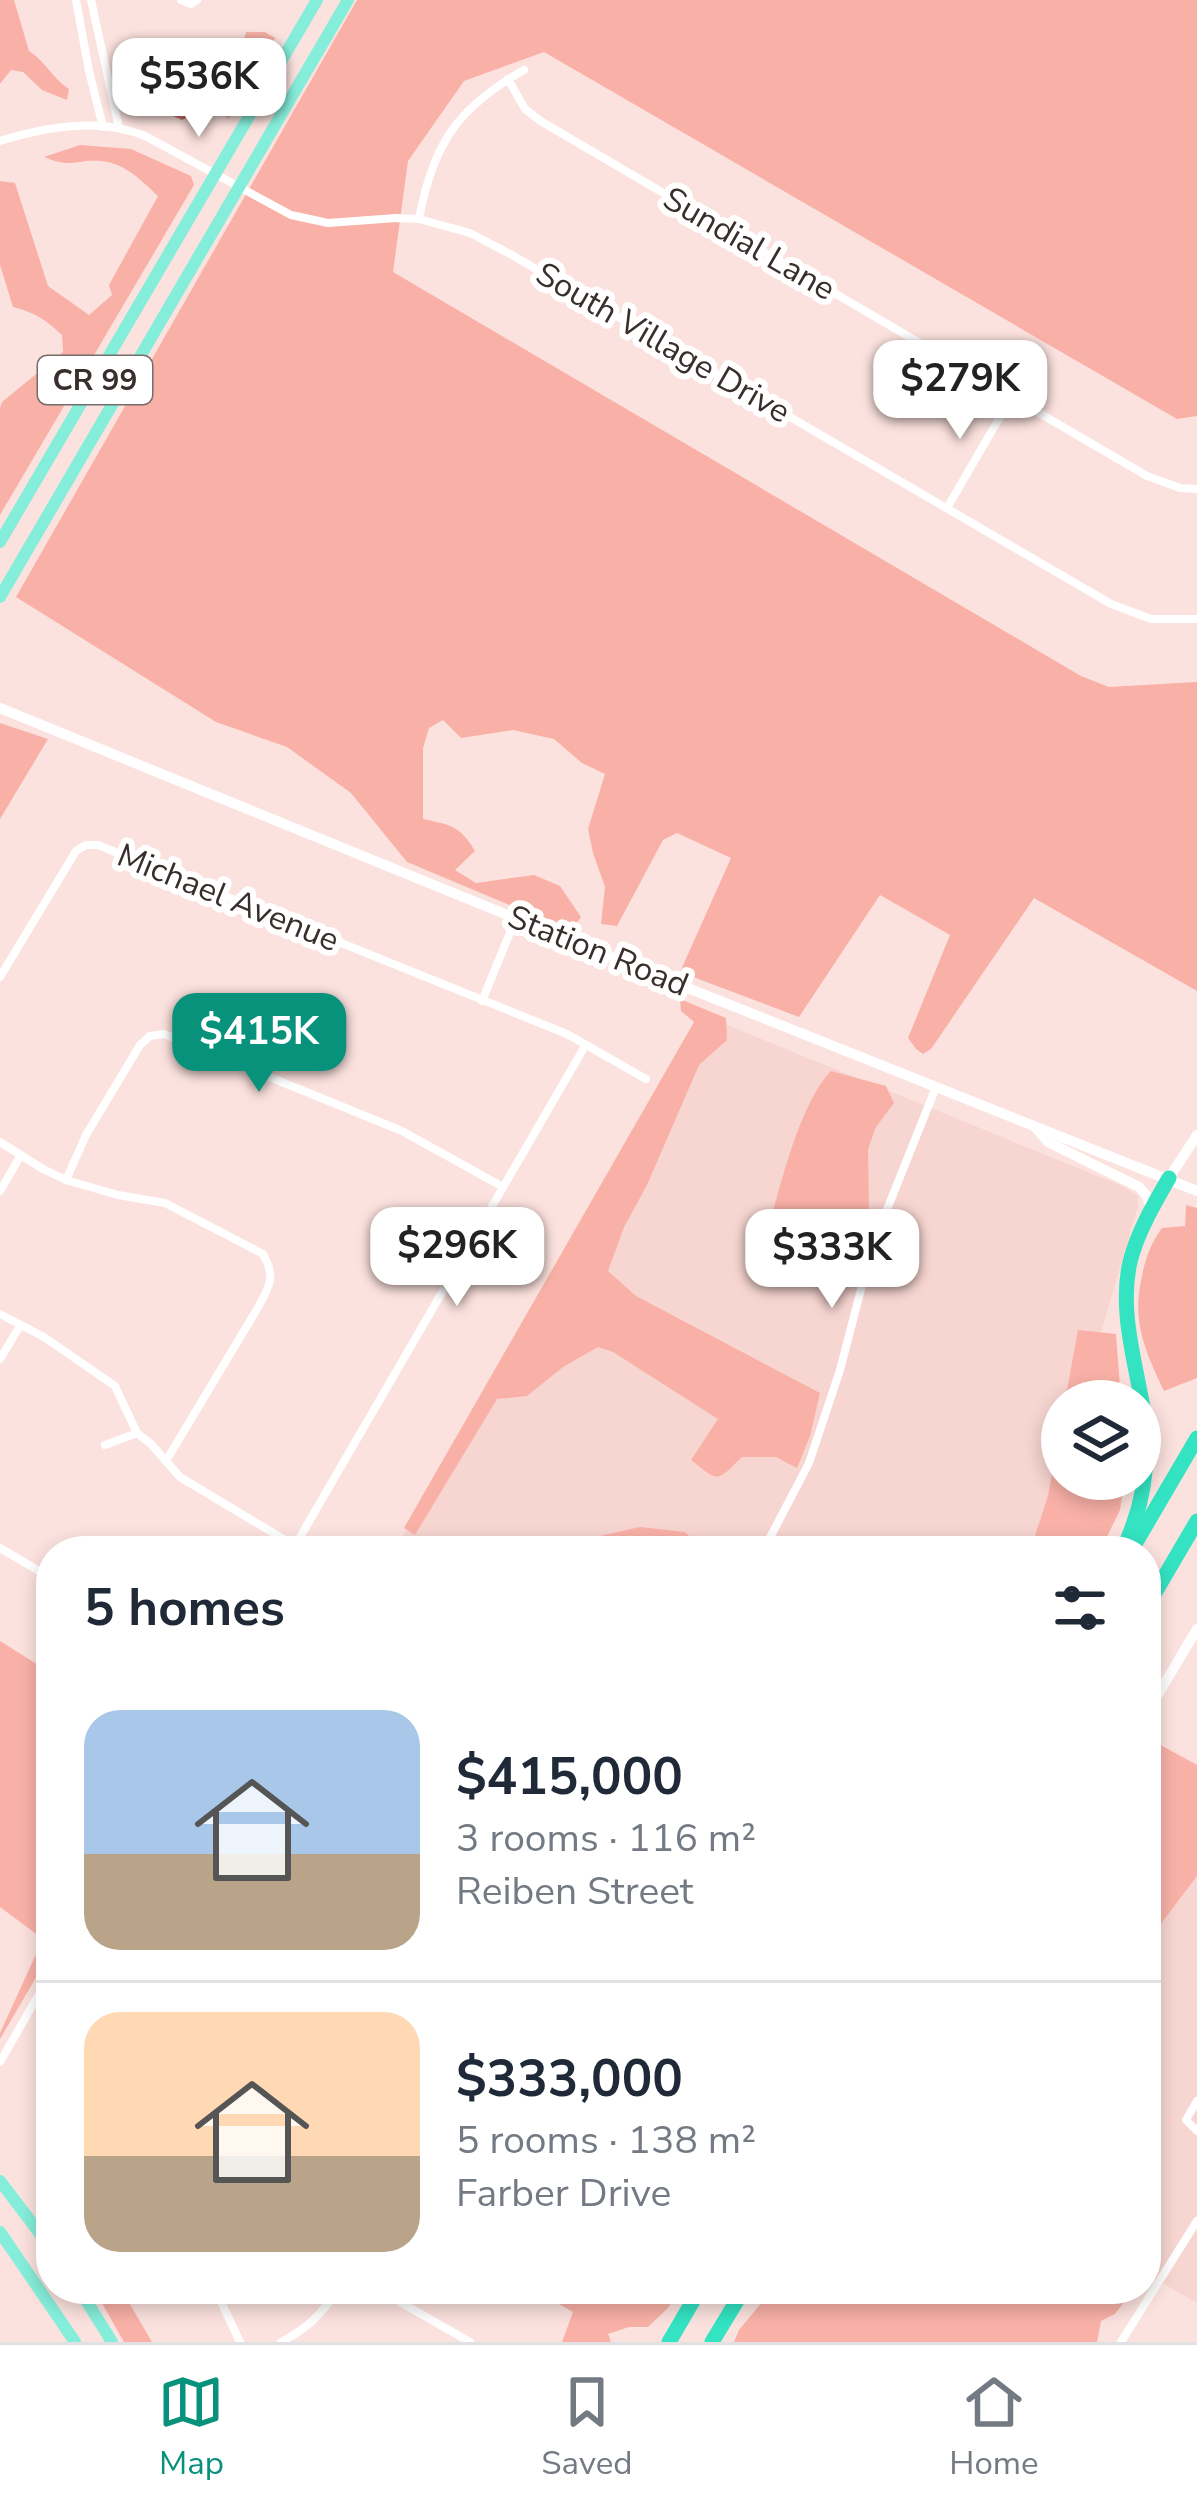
<!DOCTYPE html>
<html lang="en">
<head>
<meta charset="utf-8">
<style>
  :root { --surface:#fff; --page:#f6f6f7; --text:#1f2937; --muted:#747a83; --line:#e0e1e3; --accent:#08917b }
  body { margin:0; font-family:"Nunito Sans",sans-serif; background:var(--page); color:var(--text); height:100vh; display:flex; flex-direction:column; font-size:45px; white-space:nowrap }
  * { box-sizing:border-box; margin:0 }
  p { font-size:39px; color:var(--muted) }
  .icon { flex:none; width:66px; height:66px; fill:none; stroke:currentColor; stroke-width:2; stroke-linecap:round; stroke-linejoin:round }
  .map { position:relative; flex:1; overflow:hidden }
  .drawer { position:absolute; left:36px; top:1536px; width:1125px; height:768px; display:flex; flex-direction:column; background:var(--surface); border-radius:48px; box-shadow:0 6px 18px #0003 }
  .drawer>* { flex:none }
  .buttons { position:absolute; left:1041px; top:1380px; display:grid; gap:24px }
  .buttons a { display:grid; place-items:center; width:120px; height:120px; border-radius:50%; background:var(--surface); box-shadow:0 6px 18px #0003; font-size:60px }
  .price { position:absolute; translate:-50% -102px; padding:0 27px; border-radius:24px; background:#fff; color:#222; font-size:39px; line-height:78px; filter:drop-shadow(0 3px 6px #0008) }
  .price::after { content:''; position:absolute; left:50%; top:72px; width:36px; height:27px; margin-left:-18px; background:inherit; clip-path:polygon(0 0,100% 0,50% 100%) }
  .price.selected { background:var(--accent); color:#fff }
  ul { padding:0; list-style:none }
  li { display:flex; align-items:center; gap:36px; height:300px; padding:0 48px }
  li+li { border-top:3px solid var(--line) }
  li span { display:grid; place-items:center; flex:none; width:336px; height:240px; border-radius:36px; color:#555 }
  li>.icon { margin-inline-start:auto }
  span .icon { width:144px; height:144px; fill:#fffc; stroke-width:1 }
  li b { font-size:51px }
  h2 { display:flex; justify-content:space-between; align-items:center; height:144px; padding:0 48px; font-size:51px }
  .dock { display:flex; justify-content:space-around; align-items:center; height:168px; border-top:3px solid var(--line); background:var(--surface); font-size:33px; color:var(--muted) }
  .dock a { display:grid; justify-items:center; gap:6px }
  .dock .selected { color:var(--accent) }
  .map>svg:first-child { display:block }
  .built { fill:#f7d5d0 }
  .green { fill:#f9b1a7 }
  .water { fill:#e07e73 }
  .lines { fill:none; stroke-linecap:round; stroke-linejoin:round }
  .street { stroke:#fff; stroke-width:8 }
  .secondary { stroke:#fff; stroke-width:10 }
  .primary { stroke:#85eeda; stroke-width:12 }
  .highway { stroke:#33e3c2; stroke-width:15 }
  .labels { text-anchor:middle; dominant-baseline:central; stroke-width:12; stroke-linejoin:round; paint-order:stroke }
  .shield { fill:#fff; stroke:#746d6c; stroke-width:3 }
  .shield-label { font-size:30px; font-weight:bold; fill:#382f2d }
  .street-label { font-size:33px; fill:#382f2d; stroke:#fff }
</style>
</head>
<body>
<div class="map">
<svg width="1197" height="2342" viewBox="0 0 1197 2342">
  <rect width="100%" height="100%" fill="#fce2de"/>
  <g class="built">
    <polygon points="705,1016 1122,1186 1138,1196 1138,1206 1081,1401 1062,1401 1062,1467 1038,1551 394,1551"/>
    <polygon points="1197,1862 1197,2303 1146,2274 1146,1929"/>
  </g>
  <g class="green">
    <path d="M0,0H14L29,51C46,62 52,78 69,89L67,100L42,90L23,72L11,70L0,84Z"/>
    <path d="M357,0H1197V416L1177,419L544,52L464,81L408,161L393,272L1081,676L1109,687L1197,682V991L1034,898L931,1049L923,1054L916,1049L908,1038L950,935L880,895L799,1017L680,972L731,858L677,833L663,840L617,926L601,924L605,887L593,853L588,829L605,774L582,763L554,739L513,730L461,738L443,720L429,728L423,748V819C450,825 460,825 475,851L455,870L476,883L534,875L560,886L581,917L571,931L407,862L351,793L287,747L216,722L16,597Z"/>
    <polygon points="246,32 265,32 275,38 228,119 214,104 219,89 238,62"/>
    <path d="M80,145L131,149L191,176L194,185L0,515V408L2,402L63,352L62,335C46,320 34,312 13,307L0,265V181L15,183L48,286L89,315L112,295L109,285L158,196C142,181 125,163 101,161C75,159 73,169 44,157Z"/>
    <polygon points="0,723 48,739 0,819"/>
    <path d="M680,999L726,1018L727,1040L699,1065L647,1185L624,1227L608,1271L636,1296L820,1393L810,1436L797,1468L776,1457H742C716,1482 720,1483 691,1460L718,1419L613,1352L598,1347L563,1367L527,1396L497,1399L415,1535L404,1528L694,1022L681,1011Z"/>
    <path d="M831,1071L886,1086L894,1103L876,1127L868,1149L869,1210L845,1254L769,1226C781,1183 800,1103 831,1071Z"/>
    <path d="M1186,1205L1197,1208V1378L1164,1391C1146,1353 1132,1323 1141,1281C1145,1260 1149,1246 1162,1228L1185,1226Z"/>
    <polygon points="1078,1330 1116,1334 1121,1401 1065,1401"/>
    <polygon points="1062,1417 1062,1479 1125,1479 1120,1510 1100,1551 1030,1551 1048,1496"/>
    <polygon points="640,1527 685,1532 705,1551 574,1551 600,1536"/>
    <polygon points="0,1641 51,1673 51,1952 0,2039 0,2033 43,1939 0,1907"/>
    <polygon points="1157,1743 1197,1765 1197,1876 1150,1938 1146,1936 1146,1745"/>
    <polygon points="94,2289 121,2289 152,2342 124,2342"/>
    <polygon points="533,2289 679,2289 668,2308 648,2327 629,2327 608,2334 611,2342 562,2342 573,2312"/>
    <polygon points="773,2289 1134,2289 1115,2314 1101,2321 1097,2342 734,2342 739,2330"/>
  </g>
  <path class="water" d="M130,56C154,56 180,74 203,82L207,91L197,113L182,120L131,97L127,60Z"/>
  <g class="lines">
    <g class="street">
      <polyline points="76,0 89,71 103,127"/>
      <polyline points="91,0 119,128"/>
      <polyline points="181,0 191,4 197,0"/>
      <polyline points="508,79 525,109 542,122 1147,476 1180,488 1197,489"/>
      <path d="M0,141C45,127 103,117 147,137L291,215L328,223L396,218L419,219L470,233L512,255L1111,604L1151,619H1197"/>
      <path d="M419,219C433,144 457,108 524,70"/>
      <polyline points="947,508 1011,398"/>
      <polyline points="0,977 76,851 86,845 98,845 567,1034 646,1079"/>
      <polyline points="482,1001 516,918"/>
      <path d="M0,1142L43,1169L66,1180L118,1195L165,1203L263,1254C275,1276 271,1283 260,1304L166,1461"/>
      <polyline points="66,1180 86,1135 140,1045 150,1036 164,1034 402,1131 503,1187"/>
      <polyline points="0,1191 21,1155"/>
      <polyline points="0,1314 44,1337 115,1386 137,1433 151,1444 180,1477 295,1546"/>
      <polyline points="0,1359 20,1326"/>
      <polyline points="105,1445 137,1433"/>
      <polyline points="0,1548 51,1578"/>
      <polyline points="292,1551 585,1046"/>
      <polyline points="763,1551 809,1463 840,1370 872,1247 936,1087"/>
      <polyline points="0,2062 51,1973"/>
      <polyline points="1197,2101 1186,2120 1197,2131"/>
      <polyline points="215,2289 240,2342"/>
      <polyline points="377,2289 470,2342"/>
      <path d="M281,2342C307,2329 322,2314 338,2289"/>
      <polyline points="1121,2342 1197,2221"/>
    </g>
    <g class="secondary">
      <polyline points="0,708 615,959 1197,1191"/>
      <polyline points="1035,1127 1048,1142 1139,1187 1146,1195 1152,1210"/>
      <polyline points="1169,1178 1197,1135"/>
      <polyline points="1153,1703 1197,1629"/>
    </g>
    <g class="primary">
      <polyline points="0,542 317,0"/>
      <polyline points="0,597 348,0"/>
      <polyline points="0,2181 51,2248"/>
      <polyline points="0,2232 75,2342"/>
      <polyline points="79,2289 112,2342"/>
    </g>
    <g class="highway">
      <polyline points="1132,1549 1197,1438"/>
      <path d="M1122,1551C1145,1505 1151,1458 1143,1408C1135,1360 1119,1310 1130,1262C1137,1233 1154,1204 1169,1178"/>
      <polyline points="1146,1608 1197,1521"/>
      <polyline points="1146,1716 1153,1703"/>
      <polyline points="669,2342 700,2289"/>
      <polyline points="712,2342 744,2289"/>
    </g>
  </g>
  <g class="labels">
    <rect class="shield" x="38" y="356" width="114" height="48" rx="9"/>
    <g class="shield-label">
      <text x="95" y="380">CR 99</text>
    </g>
    <g class="street-label">
      <text transform="translate(749 244) rotate(30)">Sundial Lane</text>
      <text transform="translate(663 343) rotate(30)">South Village Drive</text>
      <text transform="translate(228 898) rotate(22)">Michael Avenue</text>
      <text transform="translate(598 951) rotate(22)">Station Road</text>
    </g>
  </g>
</svg>
<div class="buttons">
<a><svg class="icon" aria-label="layers" viewBox="0 0 24 24"><path d="M12 4l9 5-9 5-9-5zM3 14l9 5 9-5"/></svg></a>
</div>
<b class="price" style="left:199px;top:140px">$536K</b>
<b class="price" style="left:960px;top:442px">$279K</b>
<b class="price selected" style="left:259px;top:1095px">$415K</b>
<b class="price" style="left:457px;top:1309px">$296K</b>
<b class="price" style="left:832px;top:1311px">$333K</b>
<section class="drawer">
<h2>5 homes<svg class="icon" aria-label="filters" viewBox="0 0 24 24"><path d="M4 7h16M4 17h16"/><circle cx="9" cy="7" r="2"/><circle cx="15" cy="17" r="2"/></svg></h2>
<ul>
<li><span style="background:linear-gradient(#a9c7e8 60%,#b9a48a 0)"><svg class="icon" aria-label="home" viewBox="0 0 24 24"><path d="M3 11l9-7 9 7M6 9v11h12V9"/></svg></span><div><b>$415,000</b><p>3 rooms · 116 m²</p><p>Reiben Street</p></div></li>
<li><span style="background:linear-gradient(#ffd9b3 60%,#b9a48a 0)"><svg class="icon" aria-label="home" viewBox="0 0 24 24"><path d="M3 11l9-7 9 7M6 9v11h12V9"/></svg></span><div><b>$333,000</b><p>5 rooms · 138 m²</p><p>Farber Drive</p></div></li>
</ul>
</section>
</div>
<nav class="dock">
<a class="selected"><svg class="icon" aria-label="map" viewBox="0 0 24 24"><path d="M3 6l6-2 6 2 6-2v14l-6 2-6-2-6 2zM9 4v14M15 6v14"/></svg>Map</a>
<a><svg class="icon" aria-label="saved" viewBox="0 0 24 24"><path d="M7 4h10v16l-5-4-5 4z"/></svg>Saved</a>
<a><svg class="icon" aria-label="home" viewBox="0 0 24 24"><path d="M3 11l9-7 9 7M6 9v11h12V9"/></svg>Home</a>
</nav>
</body>
</html>
